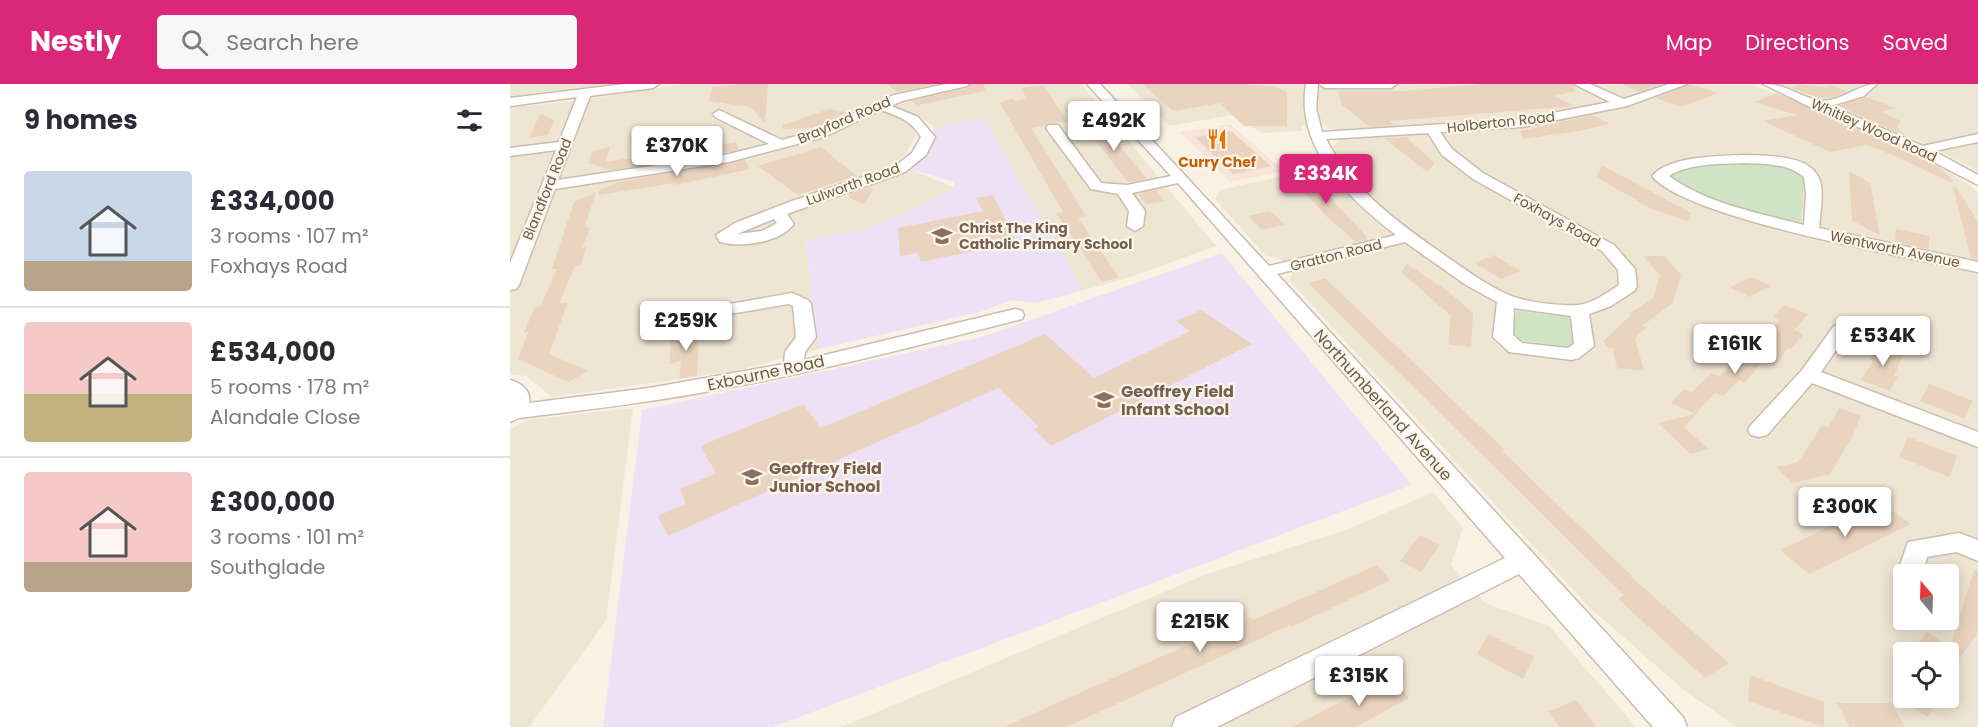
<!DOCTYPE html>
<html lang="en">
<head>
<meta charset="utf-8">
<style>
  :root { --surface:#fff; --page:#f7f7f7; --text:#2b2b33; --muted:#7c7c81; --line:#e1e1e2; --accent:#db2777 }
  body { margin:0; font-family:Poppins,sans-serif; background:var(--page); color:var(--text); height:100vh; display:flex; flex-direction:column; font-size:22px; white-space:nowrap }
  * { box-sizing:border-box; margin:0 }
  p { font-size:20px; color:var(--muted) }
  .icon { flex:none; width:33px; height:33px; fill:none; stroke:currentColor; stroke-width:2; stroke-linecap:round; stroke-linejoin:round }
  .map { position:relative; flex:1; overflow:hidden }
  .panel { display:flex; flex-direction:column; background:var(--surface); width:510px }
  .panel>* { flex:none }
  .needle { width:39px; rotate:341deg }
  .fabs { position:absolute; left:1383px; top:480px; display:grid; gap:12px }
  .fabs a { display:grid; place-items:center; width:66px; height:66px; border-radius:6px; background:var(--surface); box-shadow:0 3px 15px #0003; font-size:30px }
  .price { position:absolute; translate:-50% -51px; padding:0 14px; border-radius:6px; background:#fff; color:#222; font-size:20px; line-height:39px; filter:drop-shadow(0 2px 3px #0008) }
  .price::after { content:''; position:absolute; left:50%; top:36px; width:18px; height:14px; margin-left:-9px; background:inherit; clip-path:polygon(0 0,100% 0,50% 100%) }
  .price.selected { background:var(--accent); color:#fff }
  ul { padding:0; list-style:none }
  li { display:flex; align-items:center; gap:18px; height:150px; padding:0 24px }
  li+li { border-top:2px solid var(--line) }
  li span { display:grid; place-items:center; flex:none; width:168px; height:120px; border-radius:6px; color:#555 }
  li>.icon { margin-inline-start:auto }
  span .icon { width:72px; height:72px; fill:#fffc; stroke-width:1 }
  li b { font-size:26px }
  h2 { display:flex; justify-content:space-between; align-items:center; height:72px; padding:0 24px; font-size:26px }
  header { display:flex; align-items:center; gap:36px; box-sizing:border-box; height:84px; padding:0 30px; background:var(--accent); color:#fff }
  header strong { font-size:28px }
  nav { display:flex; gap:33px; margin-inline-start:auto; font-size:21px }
  .search { width:420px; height:54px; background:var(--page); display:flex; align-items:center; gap:15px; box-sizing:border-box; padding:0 21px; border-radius:6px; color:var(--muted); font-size:22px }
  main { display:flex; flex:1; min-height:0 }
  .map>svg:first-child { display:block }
  .residential { fill:#efe5d3; fill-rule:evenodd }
  .commercial { fill:#f8e4d9 }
  .education { fill:#efe1f5 }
  .green { fill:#cfe4c5 }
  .building { fill:#ead4bf }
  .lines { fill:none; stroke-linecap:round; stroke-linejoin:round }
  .minor-casing { stroke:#cabdaf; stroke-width:3 }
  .minor { fill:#fff; fill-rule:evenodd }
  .labels { text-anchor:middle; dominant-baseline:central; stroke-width:4.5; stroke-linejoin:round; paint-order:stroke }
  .far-street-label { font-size:14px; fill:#6d5b4d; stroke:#fcf6e9 }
  .far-food-label { font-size:14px; font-weight:bold; fill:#c56008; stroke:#fcf6e9 }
  .far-education-label { font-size:14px; font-weight:bold; fill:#785e54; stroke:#fcf6e9; text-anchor:start }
  .street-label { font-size:16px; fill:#6d5b4d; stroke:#fcf6e9 }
  .education-label { font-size:16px; font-weight:bold; fill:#785e54; stroke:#fcf6e9; text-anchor:start }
</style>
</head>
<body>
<header>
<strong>Nestly</strong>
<div class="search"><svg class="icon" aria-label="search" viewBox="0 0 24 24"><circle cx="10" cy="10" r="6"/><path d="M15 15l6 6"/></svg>Search here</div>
<nav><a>Map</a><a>Directions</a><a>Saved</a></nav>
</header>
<main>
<section class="panel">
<h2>9 homes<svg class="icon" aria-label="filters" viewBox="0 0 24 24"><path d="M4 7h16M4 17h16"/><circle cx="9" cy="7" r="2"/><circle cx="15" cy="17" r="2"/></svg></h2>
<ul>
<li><span style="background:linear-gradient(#c9d6e8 75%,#b9a48a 0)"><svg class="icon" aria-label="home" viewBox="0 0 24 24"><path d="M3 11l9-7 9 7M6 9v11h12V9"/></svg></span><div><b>£334,000</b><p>3 rooms · 107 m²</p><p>Foxhays Road</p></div></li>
<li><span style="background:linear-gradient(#f6c9c9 60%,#c2b280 0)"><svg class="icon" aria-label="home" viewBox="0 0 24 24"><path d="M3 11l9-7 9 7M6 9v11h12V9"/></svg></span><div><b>£534,000</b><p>5 rooms · 178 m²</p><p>Alandale Close</p></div></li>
<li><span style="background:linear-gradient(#f6c9c9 75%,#b9a48a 0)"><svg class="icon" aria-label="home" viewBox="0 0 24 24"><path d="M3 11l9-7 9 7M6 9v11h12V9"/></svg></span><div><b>£300,000</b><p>3 rooms · 101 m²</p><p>Southglade</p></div></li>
</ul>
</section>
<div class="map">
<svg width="1468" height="643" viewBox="0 0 1468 643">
  <rect width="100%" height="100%" fill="#f9f2e4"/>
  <g class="residential">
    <polygon points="0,0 105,0 0,12"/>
    <polygon points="173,0 571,0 706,162 618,194 574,206 473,34 425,43 410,33 396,36 407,50 395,71 374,86 381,94 399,85 446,104 392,131 349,147 295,156 309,265 225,287 42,313 16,292 0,290 0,23 59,18"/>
    <path d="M617,0L1243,1L1418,75L1457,99L1468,109V643H1227L1175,607L1080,524L780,197L782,189L771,176L756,172L705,115L709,106L812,84L824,99L843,94L823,62L829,56L826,46L812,41L792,42V47L752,49L723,31L659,42ZM1394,490H1438V536H1394ZM1394,568H1438V614H1394Z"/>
    <polygon points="1270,0 1468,0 1468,87 1418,61 1338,28 1333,20 1315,13 1295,10"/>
    <polygon points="123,324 96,537 19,643 0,643 0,346 16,336"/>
    <polygon points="923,408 953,444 941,481 975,519 1039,542 1126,643 331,643 697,490 839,445"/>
  </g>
  <polygon class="commercial" points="720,40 774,87 720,98 670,48"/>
  <g class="education">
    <polygon points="473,34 574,206 526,219 502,216 470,228 309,265 295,156 349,147 392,131 445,104 444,98 399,85 418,72 425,43"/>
    <polygon points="712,169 902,401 263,643 93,643 132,326 472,253"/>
  </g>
  <g class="green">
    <path d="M1259,78L1282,84L1294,92L1291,139C1256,131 1184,117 1158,94C1187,76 1226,79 1259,78Z"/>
    <polygon points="1006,227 1064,234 1066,264 1003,255"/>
  </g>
  <g class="building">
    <polygon points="230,0 258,0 255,39 240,23 199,17 202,3"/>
    <polygon points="376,0 425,0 388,8"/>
    <polygon points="461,0 474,0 475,7 408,21 401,17 458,4"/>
    <polygon points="632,0 733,0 767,3 777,8 777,42 734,42 710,19 663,27"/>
    <polygon points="971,0 1062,0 1066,7 1044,12 1065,22 879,37 884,41 860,43 832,21 828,7 895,7"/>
    <polygon points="1114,0 1152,0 1129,8 1114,2"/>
    <polygon points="1179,0 1209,9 1172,23 1146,14"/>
    <polygon points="1290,0 1314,3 1320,1 1338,7 1323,13 1308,14 1281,4"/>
    <polygon points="533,1 558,38 538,39 535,42 521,44 576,132 568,134 609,193 592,198 546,129 553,128 490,19 503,14 505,17 517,15 511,4"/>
    <polygon points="1267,9 1388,62 1430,84 1443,96 1441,99 1390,74 1357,61 1320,68 1253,37 1287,31 1244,18"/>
    <polygon points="1356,13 1386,24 1372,28 1391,37 1387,43 1396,52 1328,22"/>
    <polygon points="319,25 338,29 306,44 273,45 273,41"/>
    <polygon points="30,30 44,36 38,51 19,54"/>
    <polygon points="1082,31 1100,40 1069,47 1012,55 1010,47"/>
    <polygon points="588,36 632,89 637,95 618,98 572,39"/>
    <polygon points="721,47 761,82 723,90 685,53"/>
    <polygon points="896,53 925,79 917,88 874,54"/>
    <polygon points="226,58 229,65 219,68 102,86 78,79 82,67 100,63 95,78"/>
    <polygon points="311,63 347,92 288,111 248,82"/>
    <polygon points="235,76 240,85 166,101 165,99 89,111 88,107 108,98"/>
    <polygon points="788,81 858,154 856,156 846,158 815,131 778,90"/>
    <polygon points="1092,81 1181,129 1177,137 1140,124 1086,93"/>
    <polygon points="1339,87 1360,99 1370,152 1342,136"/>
    <polygon points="360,103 363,106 354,120 340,114 339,110"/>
    <polygon points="1446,103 1468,138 1468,176 1461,174 1443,104"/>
    <polygon points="646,106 655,117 636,120 628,110"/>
    <polygon points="86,108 75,142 80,145 72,164 76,163 71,181 65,182 49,220 58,218 39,270 78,287 58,298 8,275 18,248 14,249 24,224 30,223 47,185 42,185 64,118"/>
    <polygon points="483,111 507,158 411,178 408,169 390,172 388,144 473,127 466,114"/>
    <polygon points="760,127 775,140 752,146 738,132"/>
    <polygon points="1386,145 1419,152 1419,165 1385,158"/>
    <polygon points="984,171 995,178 1011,187 991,195 965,179"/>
    <polygon points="1133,172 1154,172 1171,191 1163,219 1132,242 1136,244 1125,254 1134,287 1107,284 1102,263 1099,265 1093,257 1121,231 1119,230 1143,214 1150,191"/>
    <polygon points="897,180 939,208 963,229 961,263 938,260 941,232 891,188"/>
    <polygon points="1241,193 1261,202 1239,213 1220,203"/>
    <polygon points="815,194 995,366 992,367 1122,492 1120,492 1219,579 1195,594 1108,515 1114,511 798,199"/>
    <polygon points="1274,221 1298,230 1284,246 1294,250 1281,265 1278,264 1264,282 1253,278 1234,299 1229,296 1213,312 1205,309 1174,343 1198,365 1180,370 1148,339 1185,330 1161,319 1174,305 1182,308 1202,289 1210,292 1227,273 1232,275 1270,236 1263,233"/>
    <polygon points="691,226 742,260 541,362 524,345 529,343 488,304 158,452 148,432 176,419 170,405 206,389 190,362 293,320 311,344 535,250 584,294 680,247 666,237"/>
    <polygon points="190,244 187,291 169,295 171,277 159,280 162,250"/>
    <polygon points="1367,259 1394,268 1384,292 1388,293 1380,307 1351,296 1363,277 1360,275"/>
    <polygon points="1419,300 1463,317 1454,334 1410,317"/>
    <polygon points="1329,324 1351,332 1342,353 1320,390 1283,399 1266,383 1288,378 1312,341 1318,344"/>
    <polygon points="1398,353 1447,372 1439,393 1389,373"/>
    <polygon points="1370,419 1401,440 1299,490 1270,466"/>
    <polygon points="910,451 930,461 911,488 890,477"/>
    <polygon points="867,481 880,496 824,523 781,543 780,541 556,643 494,643 623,585 742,533 743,536"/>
    <polygon points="1464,486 1468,486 1468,549 1438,589 1438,568 1416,568 1406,562 1417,548 1440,563"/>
    <polygon points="978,550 1024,573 1013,595 967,570"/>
    <polygon points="1240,591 1314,618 1314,643 1238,617"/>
    <polygon points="882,592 899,614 846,643 781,643"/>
    <polygon points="1386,614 1428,614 1418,633"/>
    <polygon points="1066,616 1087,643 1050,643 1038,628"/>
    <polygon points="1327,619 1381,619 1395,643 1340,643"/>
  </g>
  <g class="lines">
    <g class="minor-casing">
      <g id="minor">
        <path d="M115,0H149L143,4L80,12L48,96L219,70L259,60L205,33L203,30L209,26L272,56L304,47L384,11L436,0H459L457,2L392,17L381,22L408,33L425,53L416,71L395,88L277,130L284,140C269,159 232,164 210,158L206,151L225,139L279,118L385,82L402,69L411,53C402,37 388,32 371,26L314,53L219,78L45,105L9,201L6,205L0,206V179L46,66L0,72V64L49,58L67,13L0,22V14ZM264,135L267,139L252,147L227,150Z"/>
        <path d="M577,0H590L759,182L886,151C839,115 785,64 796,0H808L806,24L812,48L1012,35L1100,18L1064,0H1080L1114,15L1159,0H1177L1117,22L1012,43L930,48L942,65L973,89L1104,161L1125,185L1127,203L1124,207L1101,222L1079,230L1084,262L1069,274L1062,276L999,268L983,253L987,218L956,201L895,158L767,190L1173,633L1177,643H1143L1009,490L707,643H662L666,633L995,474L668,99L622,109L635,127L633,142L625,147L617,142L619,127L608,110L581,105L536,44L538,41H548L591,99L617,101L661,92ZM918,49L932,71L963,95L1092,167L1108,186L1109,201C1097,209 1083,219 1068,221C1048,222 1023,219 1004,213C980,204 958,187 937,173C890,140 843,107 816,55ZM1004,224L1061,232L1064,260L1058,264L1012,259L1003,251Z"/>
        <polygon points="809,0 887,0 881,4 815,4"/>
        <path d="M1253,0C1278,0 1287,12 1308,16C1329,20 1347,0 1367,0L1354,12L1321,22L1413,62L1468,50V58L1424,67L1468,91V101L1389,60L1302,24Z"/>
        <path d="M1234,71C1256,72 1302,70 1310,97C1314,112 1310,129 1309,144L1468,178V188C1406,175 1176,135 1142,92C1159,72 1209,72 1234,71ZM1234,79C1255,80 1277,79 1294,93L1296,110L1294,141C1249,129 1197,120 1159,92C1179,79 1210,80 1234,79Z"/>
        <path d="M282,209L298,216L301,220L306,253L295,268L294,276L505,225L512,227L514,231L512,235C403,263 294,291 184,310C126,320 67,327 9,334L0,338V296C12,299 21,307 19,319L139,304L274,280L275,268L286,253L283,222L279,220L214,231L208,230L205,226L208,222L214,221Z"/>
        <polygon points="1331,240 1338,242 1340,246 1311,288 1468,348 1468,363 1302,299 1257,351 1249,353 1241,351 1238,346 1241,341 1292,286 1324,242"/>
        <polygon points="1449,449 1468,456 1468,477 1447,468 1417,473 1413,490 1394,490 1394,498 1391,497 1387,490 1398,458"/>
      </g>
    </g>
    <use href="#minor" class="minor"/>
  </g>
  <defs>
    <g id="restaurant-bare" transform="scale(1.62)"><path d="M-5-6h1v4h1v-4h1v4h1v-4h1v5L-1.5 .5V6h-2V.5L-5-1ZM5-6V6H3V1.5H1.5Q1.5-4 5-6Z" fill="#e8710a" stroke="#fcf6e9" stroke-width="2.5" paint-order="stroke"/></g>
    <g id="school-bare" transform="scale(1.62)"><path d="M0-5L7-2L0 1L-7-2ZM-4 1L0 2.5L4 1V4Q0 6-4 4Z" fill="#8d6e63" stroke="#fcf6e9" stroke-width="2.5" paint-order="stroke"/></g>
  </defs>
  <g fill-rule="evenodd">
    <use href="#restaurant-bare" x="707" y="55"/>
    <use href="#school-bare" x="432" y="152"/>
    <use href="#school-bare" x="594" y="316"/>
    <use href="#school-bare" x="242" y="393"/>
  </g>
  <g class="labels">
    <g class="far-street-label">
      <text transform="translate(334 36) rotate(-23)">Brayford Road</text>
      <text transform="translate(991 38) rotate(-6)">Holberton Road</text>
      <text transform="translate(1364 46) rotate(24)">Whitley Wood Road</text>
      <text transform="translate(343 100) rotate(-20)">Lulworth Road</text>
      <text transform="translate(37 105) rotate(-68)">Blandford Road</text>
      <text transform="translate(1047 136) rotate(29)">Foxhays Road</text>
      <text transform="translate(1385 165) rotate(12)">Wentworth Avenue</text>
      <text transform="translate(826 171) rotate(-14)">Gratton Road</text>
    </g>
    <g class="far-food-label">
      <text x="707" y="78">Curry Chef</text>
    </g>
    <g class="far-education-label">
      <text x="449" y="144">Christ The King<tspan x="449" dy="16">Catholic Primary School</tspan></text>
    </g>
    <g class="street-label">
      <text transform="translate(256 289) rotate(-12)">Exbourne Road</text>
      <text transform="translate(873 321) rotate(48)">Northumberland Avenue</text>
    </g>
    <g class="education-label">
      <text x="611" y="307">Geoffrey Field<tspan x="611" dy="18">Infant School</tspan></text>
      <text x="259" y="384">Geoffrey Field<tspan x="259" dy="18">Junior School</tspan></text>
    </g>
  </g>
</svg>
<div class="fabs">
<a><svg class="needle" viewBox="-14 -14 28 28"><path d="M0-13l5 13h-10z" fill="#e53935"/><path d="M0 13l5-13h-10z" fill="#7c7c81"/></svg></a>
<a><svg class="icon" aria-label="locate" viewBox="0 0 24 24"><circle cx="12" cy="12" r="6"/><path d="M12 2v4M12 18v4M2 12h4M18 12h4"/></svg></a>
</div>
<b class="price" style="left:604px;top:68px">£492K</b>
<b class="price" style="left:167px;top:93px">£370K</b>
<b class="price selected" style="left:816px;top:121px">£334K</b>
<b class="price" style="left:176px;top:268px">£259K</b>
<b class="price" style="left:1373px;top:283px">£534K</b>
<b class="price" style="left:1225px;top:291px">£161K</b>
<b class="price" style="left:1335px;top:454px">£300K</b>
<b class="price" style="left:690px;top:569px">£215K</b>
<b class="price" style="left:849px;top:623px">£315K</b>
</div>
</main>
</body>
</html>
